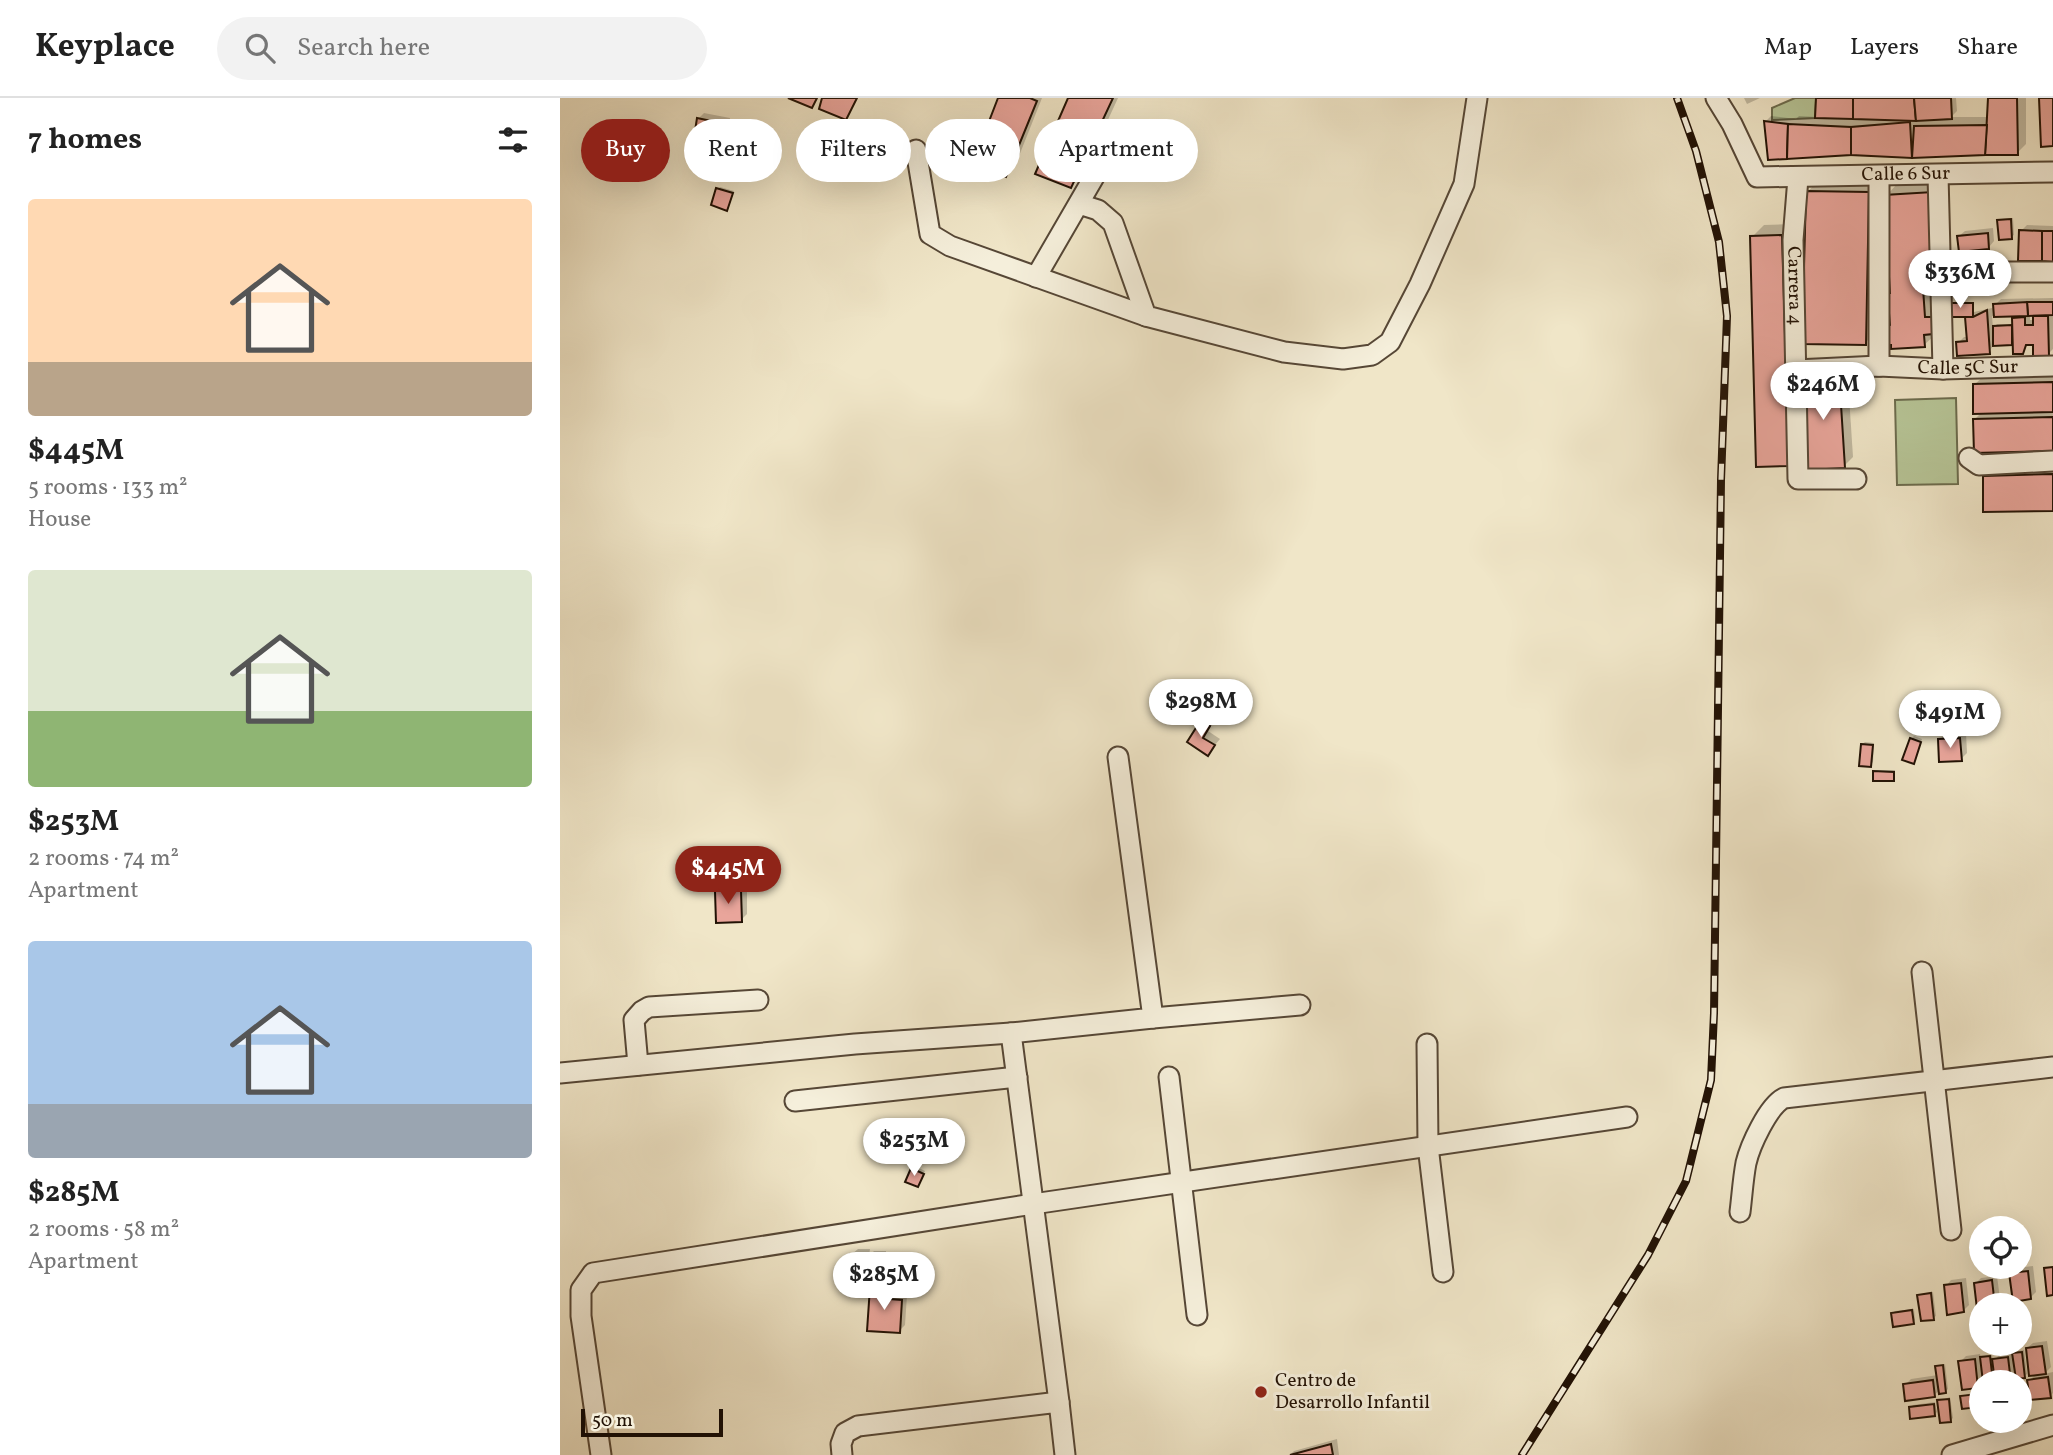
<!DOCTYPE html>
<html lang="en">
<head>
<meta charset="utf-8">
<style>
  :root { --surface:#fff; --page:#f2f2f2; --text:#222; --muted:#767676; --line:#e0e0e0; --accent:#8f2418 }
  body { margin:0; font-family:Vollkorn,serif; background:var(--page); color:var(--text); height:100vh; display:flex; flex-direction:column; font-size:26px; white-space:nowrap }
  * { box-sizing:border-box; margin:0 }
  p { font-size:23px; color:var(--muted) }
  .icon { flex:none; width:38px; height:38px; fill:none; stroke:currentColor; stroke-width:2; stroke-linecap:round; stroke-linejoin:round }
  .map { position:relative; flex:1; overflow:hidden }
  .side { display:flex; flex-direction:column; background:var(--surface); width:560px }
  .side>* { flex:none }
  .top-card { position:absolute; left:21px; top:21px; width:665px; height:63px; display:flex; gap:14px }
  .fabs { position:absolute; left:1409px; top:1118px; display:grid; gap:14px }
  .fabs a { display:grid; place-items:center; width:63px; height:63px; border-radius:50%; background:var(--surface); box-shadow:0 7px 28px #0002; font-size:35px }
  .scale { position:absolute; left:21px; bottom:18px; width:142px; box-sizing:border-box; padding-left:7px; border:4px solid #221205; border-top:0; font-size:19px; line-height:24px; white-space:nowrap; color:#221205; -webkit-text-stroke:5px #f5efdb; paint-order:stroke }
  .price { position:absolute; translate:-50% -60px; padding:0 16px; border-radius:24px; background:#fff; color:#222; font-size:23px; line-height:46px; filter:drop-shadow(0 2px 4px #0008) }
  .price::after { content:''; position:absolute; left:50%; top:42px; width:21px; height:16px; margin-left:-10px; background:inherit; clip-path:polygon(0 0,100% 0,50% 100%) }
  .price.current { background:var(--accent); color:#fff }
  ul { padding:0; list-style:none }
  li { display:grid; align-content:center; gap:14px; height:371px; padding:0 28px }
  li span { display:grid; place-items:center; height:217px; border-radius:7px; color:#555 }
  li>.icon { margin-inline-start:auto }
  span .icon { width:126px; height:126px; fill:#fffc; stroke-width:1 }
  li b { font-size:30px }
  h2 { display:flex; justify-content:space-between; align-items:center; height:84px; padding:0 28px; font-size:30px }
  .chip { padding:0 24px; border-radius:32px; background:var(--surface); box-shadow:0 7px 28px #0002; font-size:24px; line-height:63px }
  .chip.current { background:var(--accent); color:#fff }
  header { display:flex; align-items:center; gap:42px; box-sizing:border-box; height:98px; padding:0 35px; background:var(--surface); border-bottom:2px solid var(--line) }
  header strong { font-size:33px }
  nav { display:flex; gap:38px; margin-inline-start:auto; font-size:24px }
  .search { width:490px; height:63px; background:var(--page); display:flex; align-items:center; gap:18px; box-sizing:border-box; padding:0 24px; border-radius:38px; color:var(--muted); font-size:26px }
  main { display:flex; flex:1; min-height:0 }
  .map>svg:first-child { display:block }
  .green { fill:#b7c698; stroke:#6c6c4e; stroke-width:2 }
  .shadow { fill:#0003; fill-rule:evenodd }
  .building { fill:#e9a59b; stroke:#221205; stroke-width:2 }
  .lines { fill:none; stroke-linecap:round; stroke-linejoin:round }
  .street-casing { stroke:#564736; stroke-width:23 }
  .street { stroke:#f5efdb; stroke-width:19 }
  .rail-casing { stroke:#221205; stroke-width:8 }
  .rail { stroke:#f5efdb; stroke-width:5; stroke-dasharray:16; stroke-linecap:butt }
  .poi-dot { fill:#8f2418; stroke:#f5efdb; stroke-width:2.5 }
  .labels { text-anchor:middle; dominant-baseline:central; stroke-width:6; stroke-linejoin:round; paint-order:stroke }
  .street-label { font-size:19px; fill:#221205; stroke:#f5efdb }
  .poi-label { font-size:19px; fill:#221205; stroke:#f5efdb; text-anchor:start }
</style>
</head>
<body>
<header>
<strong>Keyplace</strong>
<div class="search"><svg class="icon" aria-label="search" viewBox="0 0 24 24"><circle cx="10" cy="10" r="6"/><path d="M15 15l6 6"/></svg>Search here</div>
<nav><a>Map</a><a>Layers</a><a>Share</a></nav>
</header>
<main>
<section class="side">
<h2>7 homes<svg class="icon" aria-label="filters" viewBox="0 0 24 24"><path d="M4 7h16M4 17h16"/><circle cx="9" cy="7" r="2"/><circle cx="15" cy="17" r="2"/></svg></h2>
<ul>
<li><span style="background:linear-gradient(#ffd9b3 75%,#b9a48a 0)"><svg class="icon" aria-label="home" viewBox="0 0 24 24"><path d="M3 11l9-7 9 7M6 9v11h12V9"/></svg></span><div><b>$445M</b><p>5 rooms · 133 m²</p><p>House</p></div></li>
<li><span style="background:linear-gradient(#dfe7d0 65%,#8fb573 0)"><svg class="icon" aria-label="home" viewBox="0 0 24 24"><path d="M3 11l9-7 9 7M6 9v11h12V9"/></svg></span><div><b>$253M</b><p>2 rooms · 74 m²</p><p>Apartment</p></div></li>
<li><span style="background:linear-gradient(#a9c7e8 75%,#9aa5b1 0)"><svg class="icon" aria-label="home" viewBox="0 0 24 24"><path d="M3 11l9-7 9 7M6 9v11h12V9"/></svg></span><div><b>$285M</b><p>2 rooms · 58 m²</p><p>Apartment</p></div></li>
</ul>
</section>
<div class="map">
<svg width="1493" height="1357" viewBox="0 0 1493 1357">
  <rect width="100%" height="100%" fill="#f0e6c8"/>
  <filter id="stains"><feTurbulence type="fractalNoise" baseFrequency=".00286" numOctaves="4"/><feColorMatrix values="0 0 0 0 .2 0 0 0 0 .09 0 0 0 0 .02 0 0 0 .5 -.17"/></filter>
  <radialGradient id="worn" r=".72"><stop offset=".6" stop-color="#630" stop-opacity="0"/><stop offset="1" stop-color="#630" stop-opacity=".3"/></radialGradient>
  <g class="green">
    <polygon points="1235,0 1256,0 1255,20 1212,22 1212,10"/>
    <polygon points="1396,300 1398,386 1337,387 1335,302"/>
  </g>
  <g class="shadow">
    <polygon points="440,0 482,0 455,68 446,77"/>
    <polygon points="510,0 558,0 523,76 511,88"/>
    <polygon points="1184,0 1200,0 1187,6"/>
    <polygon points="1257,0 1396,0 1397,13 1391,19 1429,19 1430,0 1466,0 1466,46 1457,55 1352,58 1291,55 1206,23 1211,18 1236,21 1239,18 1257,19"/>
    <polygon points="144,15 170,20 167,47 161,53 138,21"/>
    <polygon points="1260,82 1321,83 1326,98 1338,85 1385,82 1377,235 1364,247 1326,228 1331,223 1325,196 1331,190 1328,128 1317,233 1305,245 1247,94"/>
    <polygon points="160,89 174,93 167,111 158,91"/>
    <polygon points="1453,120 1454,137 1451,139 1439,123 1441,121"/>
    <polygon points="1234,126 1240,354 1192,139 1204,127"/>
    <polygon points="1467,127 1493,128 1493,162 1461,133"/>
    <polygon points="1433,130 1434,143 1429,149 1399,138 1405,133"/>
    <path d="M1493,200V251L1488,256L1474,245H1469L1462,254L1454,243L1452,246H1434L1429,254L1398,245L1404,239H1408L1407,220L1390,206L1392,204H1414V214L1432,210L1441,201ZM1457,216L1454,220V226H1437L1433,230L1432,218ZM1470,216H1475V222H1470Z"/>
    <polygon points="1287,267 1293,359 1284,368 1252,269"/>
    <polygon points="1493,273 1493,351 1414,322 1422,314 1414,287 1427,275"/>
    <polygon points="1493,365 1493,411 1425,378 1437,366"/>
    <polygon points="648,618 655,622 648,633 660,641 648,655 629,644"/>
    <polygon points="1406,635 1407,655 1401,661 1380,642 1385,636"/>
    <polygon points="1354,638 1362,641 1353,664 1351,641"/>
    <polygon points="1305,644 1314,645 1313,664 1310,667 1302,646"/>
    <polygon points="1317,672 1335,672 1335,679 1333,681 1314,674"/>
    <polygon points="187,787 187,816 181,822 157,793 162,788"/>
    <polygon points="355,1068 365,1073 358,1087 352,1071"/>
    <polygon points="298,1151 310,1151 309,1158 314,1153 326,1153 325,1184 336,1185 335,1196 347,1197 345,1227 339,1233 311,1186 307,1183 303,1187 292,1156"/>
    <polygon points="1473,1168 1476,1194 1470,1200 1451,1176 1457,1170"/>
    <polygon points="1437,1178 1440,1201 1435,1207 1421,1208 1416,1185 1421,1180"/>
    <polygon points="1406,1180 1409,1207 1403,1213 1386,1188 1391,1182"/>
    <polygon points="1373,1194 1376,1218 1373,1220 1359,1197"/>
    <polygon points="1354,1211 1355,1222 1353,1225 1333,1215 1335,1213"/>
    <polygon points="1487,1243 1491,1269 1484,1276 1493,1274 1493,1295 1490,1298 1469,1283 1476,1276 1467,1250 1473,1245"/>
    <polygon points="1464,1252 1467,1276 1464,1278 1457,1276 1449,1284 1459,1284 1437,1284 1437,1280 1433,1284 1425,1284 1424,1282 1417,1289 1400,1264 1406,1258 1420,1256 1421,1261 1424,1258 1432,1257 1433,1264 1440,1256"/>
    <polygon points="1385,1266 1388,1291 1385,1294 1380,1292 1374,1297 1345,1287 1351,1281 1378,1277 1377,1269"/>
    <polygon points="1419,1294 1420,1305 1418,1307 1402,1299"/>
    <polygon points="1390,1299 1393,1320 1391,1322 1379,1303"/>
    <polygon points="1375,1304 1377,1314 1374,1317 1351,1309 1353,1307"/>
    <polygon points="777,1341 779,1357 730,1357 734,1353"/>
  </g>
  <g class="building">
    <polygon points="228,0 257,0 252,10"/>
    <polygon points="262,0 297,0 286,22 259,11"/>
    <polygon points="438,0 470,0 477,3 446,79 413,65"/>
    <polygon points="508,0 553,0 511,90 475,76"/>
    <polygon points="1256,0 1293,0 1293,21 1255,20"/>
    <polygon points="1293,0 1354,0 1356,23 1293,21"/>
    <polygon points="1354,0 1391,0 1392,21 1356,23"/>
    <polygon points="1428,0 1457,0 1458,57 1425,57"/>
    <polygon points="1479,0 1493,0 1493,48 1481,49"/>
    <polygon points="137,20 166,26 162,55 132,52"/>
    <polygon points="1204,23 1228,26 1227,61 1208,62"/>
    <polygon points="1350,24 1352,60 1291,57 1291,29"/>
    <polygon points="1228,26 1291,29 1291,57 1227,61"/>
    <polygon points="1427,27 1425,57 1352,60 1354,28"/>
    <polygon points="156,90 173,95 167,113 151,107"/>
    <polygon points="1246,93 1309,94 1306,247 1242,246"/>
    <polygon points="1373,94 1377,160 1365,161 1367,189 1363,190 1365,219 1372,219 1373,236 1364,237 1365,249 1331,251 1331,247 1326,247 1324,228 1330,227 1329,215 1324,214 1323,195 1330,195 1324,97"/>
    <polygon points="1451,121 1452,141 1439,142 1437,122"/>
    <polygon points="1459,132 1482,133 1482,163 1458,163"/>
    <polygon points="1482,133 1493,133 1493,164 1482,163"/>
    <polygon points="1428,135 1429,151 1399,154 1397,138"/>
    <polygon points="1222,137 1229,368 1196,369 1190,138"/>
    <polygon points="1467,204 1493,204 1493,217 1468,218"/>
    <polygon points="1467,204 1468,218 1434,219 1433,206"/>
    <rect x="1388" y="205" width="25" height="14"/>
    <polygon points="1427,212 1430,256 1397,258 1396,244 1407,243 1405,219 1413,219"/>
    <polygon points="1473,218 1488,218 1489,258 1473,258 1473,247 1466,247 1463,256 1453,256 1452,220 1465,219 1465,227 1473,227"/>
    <polygon points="1452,227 1452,247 1433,248 1433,228"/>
    <polygon points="1279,275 1285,370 1247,372 1241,278"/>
    <polygon points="1493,284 1493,314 1413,316 1413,286"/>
    <polygon points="1493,319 1493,353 1414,355 1413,321"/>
    <polygon points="1493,376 1493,413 1423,414 1423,378"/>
    <polygon points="641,622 650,628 643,640 655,647 648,658 627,644"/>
    <polygon points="1350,640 1361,644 1354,666 1342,662"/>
    <polygon points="1400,640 1402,663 1379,664 1378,641"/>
    <polygon points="1301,646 1313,647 1311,669 1299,668"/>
    <polygon points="1313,673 1334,674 1334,683 1313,683"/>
    <polygon points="181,792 182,824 156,825 155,793"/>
    <polygon points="351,1070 364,1076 358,1089 345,1084"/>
    <polygon points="290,1156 305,1157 303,1189 289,1188"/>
    <polygon points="307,1158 321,1159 320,1191 305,1191"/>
    <polygon points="1493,1169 1493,1197 1487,1198 1484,1170"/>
    <polygon points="1468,1173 1471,1201 1453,1204 1449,1175"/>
    <polygon points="1432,1182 1435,1208 1421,1208 1421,1210 1417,1211 1414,1185"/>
    <polygon points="1401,1185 1404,1214 1387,1217 1384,1187"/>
    <polygon points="310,1189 331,1190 330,1201 342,1202 340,1235 307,1233"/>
    <polygon points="1371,1195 1374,1222 1361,1223 1357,1197"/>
    <polygon points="1352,1212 1354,1226 1333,1229 1331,1215"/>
    <polygon points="1482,1248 1486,1276 1469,1278 1466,1250"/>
    <polygon points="1462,1254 1465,1280 1456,1281 1452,1255"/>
    <polygon points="1430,1258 1433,1284 1423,1284 1420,1259"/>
    <polygon points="1448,1259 1451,1284 1435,1284 1432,1261"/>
    <polygon points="1415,1261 1418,1290 1402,1292 1398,1263"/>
    <polygon points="1383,1267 1386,1295 1379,1296 1375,1268"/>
    <polygon points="1488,1279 1491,1300 1470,1302 1467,1282"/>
    <polygon points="1373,1282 1375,1299 1345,1303 1343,1286"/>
    <polygon points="1417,1296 1419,1309 1402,1311 1400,1298"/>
    <polygon points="1389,1301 1391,1324 1380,1325 1377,1302"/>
    <polygon points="1374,1306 1375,1318 1350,1321 1349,1309"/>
    <polygon points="771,1346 773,1357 730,1357"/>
  </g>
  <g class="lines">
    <g class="street-casing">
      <g id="street">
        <path id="s1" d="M1156,0L1172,26L1197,79L1493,74"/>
        <polyline points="356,52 370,136 390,148 586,218"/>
        <polyline points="1378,77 1383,271"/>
        <polyline points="1319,78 1319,268"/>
        <path id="s2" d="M1238,80L1233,142L1238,381H1296"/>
        <polyline points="519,106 538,112 553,125 586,218 724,254 783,261 812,257 830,244 860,186 904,86 917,0"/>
        <polyline points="1381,174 1493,174"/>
        <polyline points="476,179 556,41"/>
        <path id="s3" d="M1236,272L1319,268L1383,271L1493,268"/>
        <polyline points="1409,360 1419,367 1493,363"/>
        <polyline points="1362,874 1391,1132"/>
        <polyline points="593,920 740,907"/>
        <polyline points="867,946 868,1048 883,1174"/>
        <polyline points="78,967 74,922 82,913 89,909 198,902"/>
        <polyline points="0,975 295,946 451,935"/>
        <polyline points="609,979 637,1217"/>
        <polyline points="235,1003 457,979"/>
        <path d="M1180,1114C1182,1098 1183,1081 1186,1065C1190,1048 1208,1008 1224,1000L1493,969"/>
        <polyline points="499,1304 451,935 593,920 558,659"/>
        <polyline points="41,1357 21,1218 21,1192 33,1175 473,1106 1067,1019"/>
        <polyline points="282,1357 281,1346 285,1335 298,1328 499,1304 505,1357"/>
        <polyline points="1392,1357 1493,1327"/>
      </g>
    </g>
    <use href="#street" class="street"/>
    <g class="rail-casing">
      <polyline id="rail" points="962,1357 1088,1157 1126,1083 1151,982 1154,915 1161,382 1167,218 1159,144 1136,53 1117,0"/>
    </g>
    <use href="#rail" class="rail"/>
  </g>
  <circle class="poi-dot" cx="701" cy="1294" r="7"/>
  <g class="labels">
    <g class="street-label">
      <text stroke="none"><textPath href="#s1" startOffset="238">Calle 6 Sur</textPath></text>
      <text stroke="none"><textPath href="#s2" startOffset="108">Carrera 4</textPath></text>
      <text stroke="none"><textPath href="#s3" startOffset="172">Calle 5C Sur</textPath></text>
    </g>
    <g class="poi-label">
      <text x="715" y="1283">Centro de<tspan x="715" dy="22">Desarrollo Infantil</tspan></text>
    </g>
  </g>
  <rect width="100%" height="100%" filter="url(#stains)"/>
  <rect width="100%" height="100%" fill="url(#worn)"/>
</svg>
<div class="fabs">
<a><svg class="icon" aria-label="locate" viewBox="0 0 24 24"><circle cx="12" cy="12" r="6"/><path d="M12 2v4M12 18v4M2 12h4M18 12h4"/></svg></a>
<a>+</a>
<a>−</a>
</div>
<div class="scale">50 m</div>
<b class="price" style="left:1400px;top:212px">$336M</b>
<b class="price" style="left:1263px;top:324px">$246M</b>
<b class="price" style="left:641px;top:641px">$298M</b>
<b class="price" style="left:1390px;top:652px">$491M</b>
<b class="price current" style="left:168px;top:808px">$445M</b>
<b class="price" style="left:354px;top:1080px">$253M</b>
<b class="price" style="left:324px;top:1214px">$285M</b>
<div class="top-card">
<a class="chip current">Buy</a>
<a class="chip">Rent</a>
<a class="chip">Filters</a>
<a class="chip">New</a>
<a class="chip">Apartment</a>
</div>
</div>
</main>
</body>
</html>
